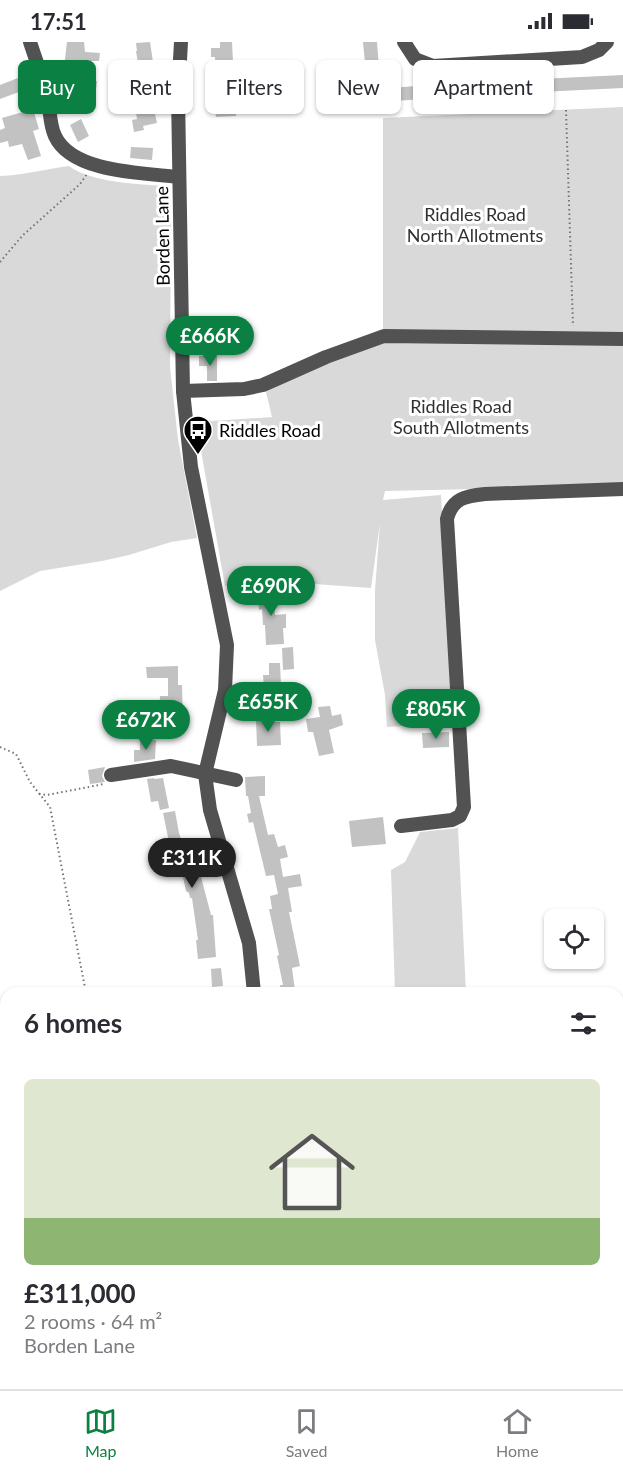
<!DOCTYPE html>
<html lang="en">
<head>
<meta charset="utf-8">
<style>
  :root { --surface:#fff; --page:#f2f2f3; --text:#2b2b33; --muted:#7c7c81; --line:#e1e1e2; --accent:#0b8043 }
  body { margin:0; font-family:Lato,sans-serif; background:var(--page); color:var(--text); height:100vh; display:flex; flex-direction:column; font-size:22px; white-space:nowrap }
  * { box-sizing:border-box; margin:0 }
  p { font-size:20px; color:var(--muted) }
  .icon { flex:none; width:33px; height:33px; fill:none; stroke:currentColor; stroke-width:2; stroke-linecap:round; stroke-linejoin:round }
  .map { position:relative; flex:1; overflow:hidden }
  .sheet { position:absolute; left:0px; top:945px; width:624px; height:402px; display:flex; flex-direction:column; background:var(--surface); border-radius:18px 18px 0 0; box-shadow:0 2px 4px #0004 }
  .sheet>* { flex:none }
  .banner { position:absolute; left:18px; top:18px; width:588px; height:54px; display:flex; gap:12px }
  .tools { position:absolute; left:544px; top:867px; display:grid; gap:12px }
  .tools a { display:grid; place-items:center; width:60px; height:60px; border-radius:9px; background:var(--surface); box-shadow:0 2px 4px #0004; font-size:30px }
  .price { position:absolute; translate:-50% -51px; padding:0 14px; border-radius:21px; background:var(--accent); color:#fff; font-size:20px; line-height:39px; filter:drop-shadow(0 2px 3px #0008) }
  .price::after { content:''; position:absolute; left:50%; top:36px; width:18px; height:14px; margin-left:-9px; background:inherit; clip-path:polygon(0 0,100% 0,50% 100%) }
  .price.current { background:#222; color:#fff }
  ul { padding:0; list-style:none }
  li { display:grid; align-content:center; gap:12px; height:318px; padding:0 24px }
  li span { display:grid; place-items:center; height:186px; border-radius:9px; color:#555 }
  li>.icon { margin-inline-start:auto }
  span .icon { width:108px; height:108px; fill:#fffc; stroke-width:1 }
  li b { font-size:26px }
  h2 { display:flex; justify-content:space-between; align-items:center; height:72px; padding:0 24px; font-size:26px }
  .pill { padding:0 21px; border-radius:9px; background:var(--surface); box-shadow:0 2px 4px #0004; font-size:21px; line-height:54px }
  .pill.current { background:var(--accent); color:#fff }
  .status { display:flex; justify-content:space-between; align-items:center; height:42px; padding:0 30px; background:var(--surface); direction:ltr }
  .status svg { height:16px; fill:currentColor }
  .dock { display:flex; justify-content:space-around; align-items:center; height:84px; border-top:2px solid var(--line); background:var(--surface); font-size:16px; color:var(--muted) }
  .dock a { display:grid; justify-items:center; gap:3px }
  .dock .current { color:var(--accent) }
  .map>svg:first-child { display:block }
  .green { fill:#d9d9d9 }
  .building { fill:#c2c2c2 }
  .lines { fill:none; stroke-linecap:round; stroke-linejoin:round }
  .path { stroke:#747474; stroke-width:2; stroke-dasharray:1.5 3; stroke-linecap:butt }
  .minor { stroke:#525252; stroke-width:14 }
  .labels { text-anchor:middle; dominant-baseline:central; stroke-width:6; stroke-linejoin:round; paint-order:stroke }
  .park-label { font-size:18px; fill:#303030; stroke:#fff }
  .street-label { font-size:18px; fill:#000; stroke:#fff }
  .poi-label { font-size:18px; fill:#000; stroke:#fff; text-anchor:start }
</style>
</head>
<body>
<div class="status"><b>17:51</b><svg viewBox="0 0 49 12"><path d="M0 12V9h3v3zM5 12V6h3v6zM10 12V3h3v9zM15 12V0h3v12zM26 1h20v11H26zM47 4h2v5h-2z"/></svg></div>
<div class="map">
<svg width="623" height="1347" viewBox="0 0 623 1347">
  <rect width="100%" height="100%" fill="#fff"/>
  <g class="green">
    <polygon points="623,65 623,293 383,289 383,76"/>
    <path d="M69,124C89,140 137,142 163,144L169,150L171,160L170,325L178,398L197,496L171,500L129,513L102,519L40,529L0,549V134C24,133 46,127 69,124Z"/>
    <polygon points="386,297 623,303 623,444 385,449 383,458 441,453 454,681 387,685 385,653 375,598 375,548 380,481 371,546 245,537 225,544 196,380 272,375 266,350 334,316"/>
    <polygon points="458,786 466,951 395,951 391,828 405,820 420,790"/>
  </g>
  <g class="building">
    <polygon points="67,0 84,0 85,10 100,11 99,19 88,19 86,39 97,39 96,48 86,47 84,67 68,66 70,38 65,38 65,34 63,34"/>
    <polygon points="150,0 153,20 149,20 152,41 155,40 159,71 155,72 157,81 143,84 144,88 134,90 132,78 137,77 135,65 139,64 137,53 143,52 136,9 137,9 136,1"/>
    <polygon points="220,0 232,0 233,20 227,20 227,36 236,36 236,74 216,75 215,67 213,67 212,58 216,58 215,15 211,15 211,6 220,6"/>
    <polygon points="363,0 377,0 380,39 367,41"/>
    <polygon points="623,33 623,46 474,53 474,57 440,59 440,56 378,60 377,47 455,41"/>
    <polygon points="23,34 27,47 0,57 0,43"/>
    <polygon points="33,67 39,87 33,89 41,114 28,118 22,102 9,105 8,99 0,101 0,88 5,86 2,76"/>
    <polygon points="81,77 89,94 78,100 70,83"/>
    <polygon points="131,105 153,106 152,118 130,116"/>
    <polygon points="199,314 217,314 217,339 207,339 207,324 199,324"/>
    <polygon points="269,542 270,549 273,549 275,573 286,572 286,586 283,586 284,602 266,603 265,583 263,583 262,567 259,568 257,544"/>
    <polygon points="293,605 294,627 283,628 282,606"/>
    <polygon points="269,621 280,621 281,645 264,646 263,633 269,633"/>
    <polygon points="178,624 178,643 182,643 183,683 169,682 170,675 159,675 160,654 168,654 168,636 147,636 146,625"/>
    <polygon points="330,664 332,674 341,672 343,683 329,688 334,711 319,714 313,690 308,690 306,677 320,675 318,665"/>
    <polygon points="256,677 274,677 274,680 280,680 281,703 257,704"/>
    <polygon points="449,690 449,705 423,706 422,691"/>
    <polygon points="140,697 156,698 155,717 134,720 134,708 140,708"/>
    <polygon points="105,725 102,734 105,740 90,742 88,728"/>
    <polygon points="265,734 265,754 259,754 268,793 274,792 278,805 285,803 288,815 280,817 283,835 300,832 302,844 288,846 292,870 289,870 300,924 292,926 295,949 283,951 281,951 280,943 283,943 277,914 279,913 269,867 272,867 270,854 278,852 274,833 266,834 253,780 249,781 247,772 251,771 248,754 246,754 245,735"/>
    <polygon points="154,736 154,737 163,736 169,766 160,768 158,759 151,760 147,737"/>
    <polygon points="175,769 179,791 186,811 189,809 197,832 200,831 211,873 213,873 216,915 198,917 196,898 198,898 192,856 190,856 189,851 186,849 183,835 185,834 178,816 169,818 163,804 169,800 163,771"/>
    <polygon points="383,775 386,802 352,805 349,779"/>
    <polygon points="221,926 223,944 212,945 211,927"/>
  </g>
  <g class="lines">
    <g class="path">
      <polyline points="566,68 573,284"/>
      <polyline points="0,220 23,193 80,142 87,132"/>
      <polyline points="0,705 16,712 30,740 50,765 86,951"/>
      <polyline points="39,752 47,753 104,742"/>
      <polyline points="618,1262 623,1255"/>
      <polyline points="587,1347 587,1341"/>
    </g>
    <g class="minor">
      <path d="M30,0C36,19 44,38 48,58C50,69 50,84 55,94C72,131 144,131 179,135"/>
      <polyline points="181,0 178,53 183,349 191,425 227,603 225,648 205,732 210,768 249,901 254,951"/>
      <polyline points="404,0 415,17 433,24 582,15 599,8 607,0"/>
      <polyline points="183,349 244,347 263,343 326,315 384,294 623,297"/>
      <polyline points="111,733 171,724 236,738"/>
      <path d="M401,784L452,778L460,774L464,765L447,477C452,456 466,454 485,452L623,447"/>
      <polyline points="0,1107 6,1105"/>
      <polyline points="0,1179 6,1178"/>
      <polyline points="0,1245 6,1268"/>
      <polyline points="0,1314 6,1312"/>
      <polyline points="22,1341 23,1347"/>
      <polyline points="201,1341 205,1347"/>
      <polyline points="472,1341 480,1347"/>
    </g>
  </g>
  <defs>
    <g id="bus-pin" transform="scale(1.5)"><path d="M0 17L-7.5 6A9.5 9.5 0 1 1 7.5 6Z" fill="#000" stroke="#fff"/><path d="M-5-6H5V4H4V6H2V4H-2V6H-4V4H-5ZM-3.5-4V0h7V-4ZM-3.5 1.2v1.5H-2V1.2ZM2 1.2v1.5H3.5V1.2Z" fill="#fff"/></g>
  </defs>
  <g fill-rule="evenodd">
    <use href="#bus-pin" x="198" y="388"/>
  </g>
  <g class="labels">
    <g class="park-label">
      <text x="475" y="172">Riddles Road<tspan x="475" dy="21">North Allotments</tspan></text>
      <text x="461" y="364">Riddles Road<tspan x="461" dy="21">South Allotments</tspan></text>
    </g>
    <g class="street-label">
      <text transform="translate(162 194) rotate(-91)">Borden Lane</text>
    </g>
    <g class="poi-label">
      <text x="219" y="388">Riddles Road</text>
    </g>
  </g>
</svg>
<div class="tools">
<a><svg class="icon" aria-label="locate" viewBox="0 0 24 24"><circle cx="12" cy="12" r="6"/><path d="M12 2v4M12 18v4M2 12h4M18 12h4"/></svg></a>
</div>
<b class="price" style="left:210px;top:325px">£666K</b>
<b class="price" style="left:271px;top:575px">£690K</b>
<b class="price" style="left:268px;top:691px">£655K</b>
<b class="price" style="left:436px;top:698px">£805K</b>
<b class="price" style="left:146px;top:709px">£672K</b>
<b class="price current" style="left:192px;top:847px">£311K</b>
<div class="banner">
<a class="pill current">Buy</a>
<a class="pill">Rent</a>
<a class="pill">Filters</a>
<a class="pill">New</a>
<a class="pill">Apartment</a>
</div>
<section class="sheet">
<h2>6 homes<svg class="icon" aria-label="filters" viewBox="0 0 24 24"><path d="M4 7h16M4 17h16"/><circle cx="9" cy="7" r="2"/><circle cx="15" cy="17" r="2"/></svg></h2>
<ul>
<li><span style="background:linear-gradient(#dfe7d0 75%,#8fb573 0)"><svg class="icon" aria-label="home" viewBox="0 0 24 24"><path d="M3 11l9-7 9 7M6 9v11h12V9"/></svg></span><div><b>£311,000</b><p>2 rooms · 64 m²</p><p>Borden Lane</p></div></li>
</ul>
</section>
</div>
<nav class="dock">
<a class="current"><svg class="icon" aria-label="map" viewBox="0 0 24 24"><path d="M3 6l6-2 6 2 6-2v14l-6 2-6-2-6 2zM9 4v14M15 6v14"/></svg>Map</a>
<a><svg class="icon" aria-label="saved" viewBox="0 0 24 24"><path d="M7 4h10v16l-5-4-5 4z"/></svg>Saved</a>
<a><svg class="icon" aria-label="home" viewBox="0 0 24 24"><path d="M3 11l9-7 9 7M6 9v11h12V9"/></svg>Home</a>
</nav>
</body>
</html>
